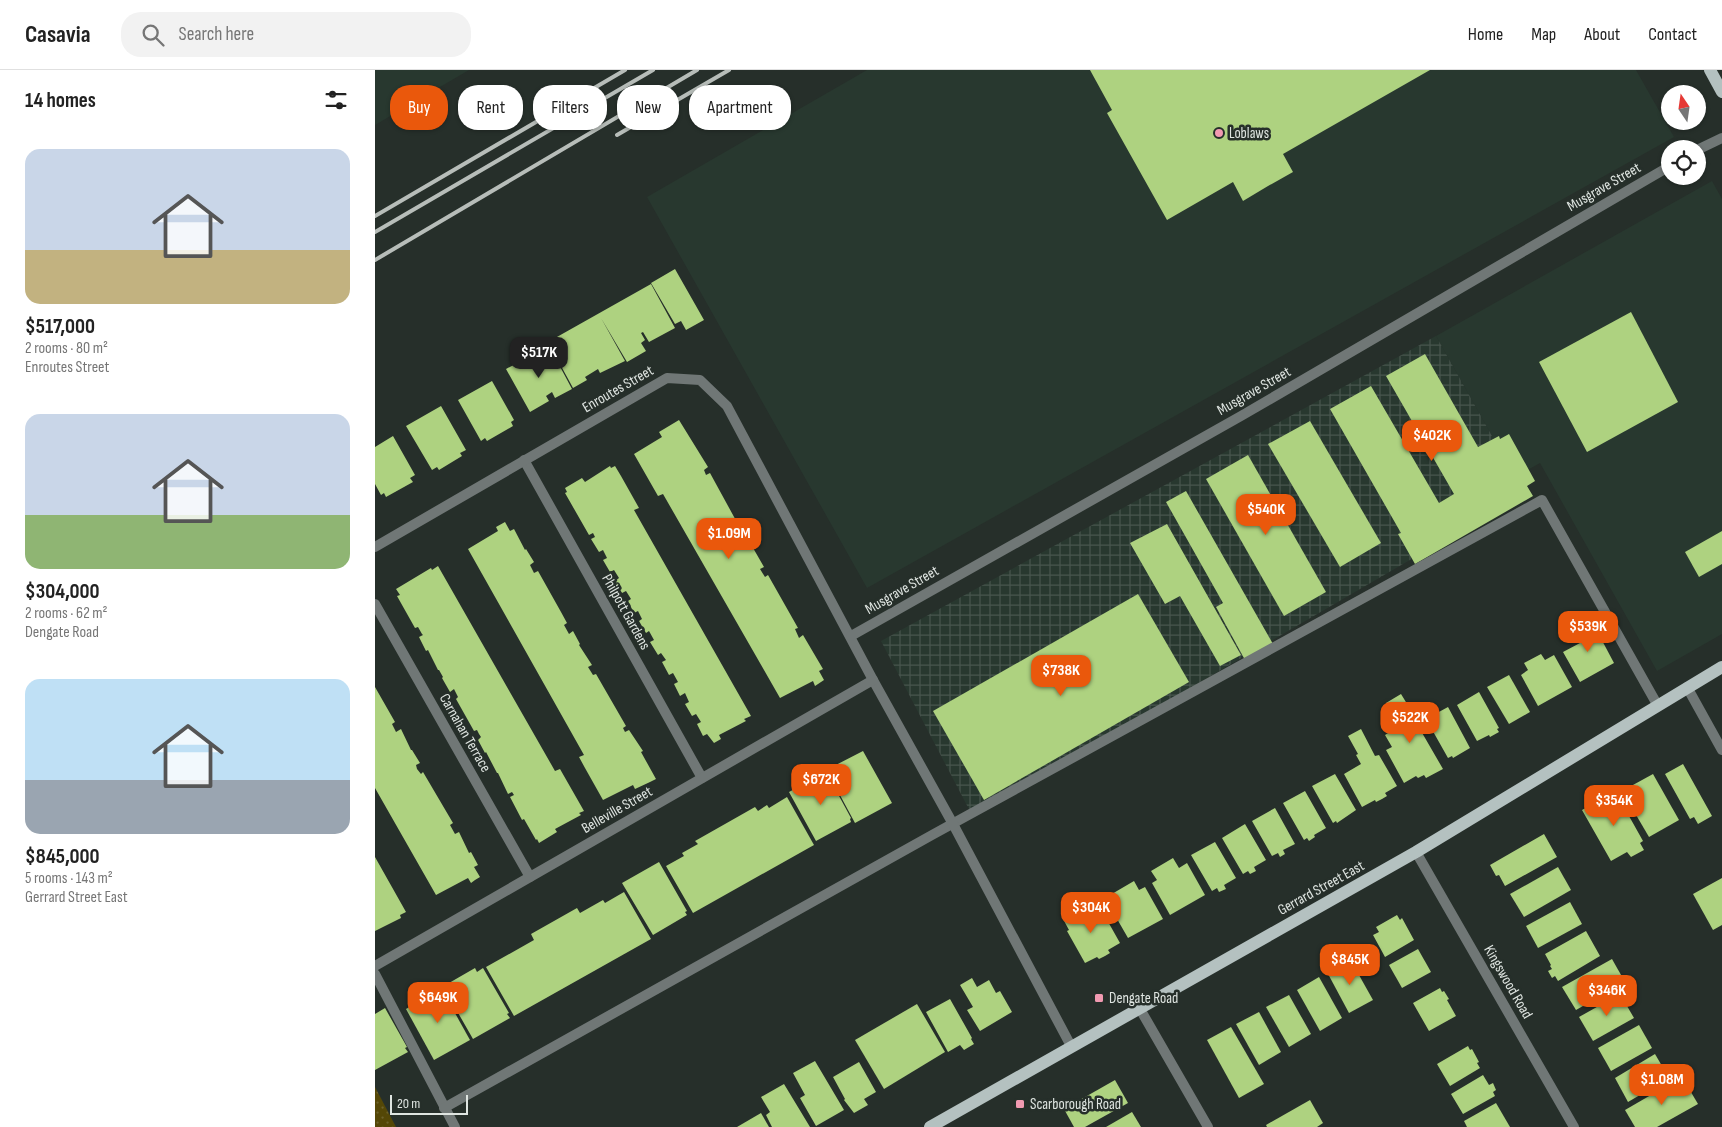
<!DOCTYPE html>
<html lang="en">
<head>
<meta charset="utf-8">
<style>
  :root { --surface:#fff; --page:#f2f2f2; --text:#222; --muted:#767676; --line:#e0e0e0; --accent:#ea580c }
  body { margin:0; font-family:"Sofia Sans Condensed",sans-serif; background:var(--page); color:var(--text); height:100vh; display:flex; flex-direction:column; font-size:19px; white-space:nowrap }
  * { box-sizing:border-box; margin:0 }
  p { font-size:16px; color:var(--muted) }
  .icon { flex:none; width:28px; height:28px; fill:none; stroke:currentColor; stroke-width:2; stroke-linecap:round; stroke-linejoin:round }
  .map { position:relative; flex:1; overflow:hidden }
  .details { display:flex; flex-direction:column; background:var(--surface); width:375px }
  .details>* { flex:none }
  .guide { position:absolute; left:15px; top:15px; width:475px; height:45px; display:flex; gap:10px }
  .needle { width:32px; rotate:347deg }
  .controls { position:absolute; left:1286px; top:15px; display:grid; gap:10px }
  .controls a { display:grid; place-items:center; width:45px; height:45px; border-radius:50%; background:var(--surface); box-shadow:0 1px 4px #0004; font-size:25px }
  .scale { position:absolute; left:15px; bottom:12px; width:78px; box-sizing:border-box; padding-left:5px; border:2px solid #dfe5e1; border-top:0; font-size:14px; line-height:18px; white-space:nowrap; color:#dfe5e1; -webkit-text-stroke:4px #262f2a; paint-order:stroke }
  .price { position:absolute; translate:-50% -42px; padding:0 11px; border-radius:10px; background:var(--accent); color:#fff; font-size:16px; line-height:32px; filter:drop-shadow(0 1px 2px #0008) }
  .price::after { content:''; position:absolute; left:50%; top:30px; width:15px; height:11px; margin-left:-8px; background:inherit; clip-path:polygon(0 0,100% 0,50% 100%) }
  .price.active { background:#222; color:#fff }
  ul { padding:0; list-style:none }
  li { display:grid; align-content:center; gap:10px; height:265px; padding:0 25px }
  li span { display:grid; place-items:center; height:155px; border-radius:15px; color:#555 }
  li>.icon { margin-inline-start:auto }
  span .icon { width:90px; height:90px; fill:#fffc; stroke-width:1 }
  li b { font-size:21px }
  h2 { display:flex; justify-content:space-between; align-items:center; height:60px; padding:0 25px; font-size:21px }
  .tag { padding:0 18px; border-radius:20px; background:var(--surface); box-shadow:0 1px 4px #0004; font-size:18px; line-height:45px }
  .tag.active { background:var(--accent); color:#fff }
  header { display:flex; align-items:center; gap:30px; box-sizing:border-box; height:70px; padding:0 25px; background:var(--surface); border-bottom:1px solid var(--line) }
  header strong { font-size:24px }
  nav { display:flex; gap:28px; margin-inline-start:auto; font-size:18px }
  .search { width:350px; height:45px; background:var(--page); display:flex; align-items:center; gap:12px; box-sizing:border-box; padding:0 18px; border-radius:20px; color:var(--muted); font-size:19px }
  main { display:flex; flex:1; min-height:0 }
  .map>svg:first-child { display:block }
  .built { fill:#28382f }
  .industrial { fill:url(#industrial-grid) }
  .park { fill:url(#park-dots) }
  .building { fill:#aed280 }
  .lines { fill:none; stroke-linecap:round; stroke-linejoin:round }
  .lane { stroke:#707776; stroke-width:10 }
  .street { stroke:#707776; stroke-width:10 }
  .primary { stroke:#b4c1c0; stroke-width:12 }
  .rail { stroke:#b7bdb9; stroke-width:4 }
  .poi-dot { fill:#f19ab1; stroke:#262f2a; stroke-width:2 }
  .labels { text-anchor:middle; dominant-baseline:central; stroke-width:5; stroke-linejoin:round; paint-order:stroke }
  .poi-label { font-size:15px; fill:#dfe5e1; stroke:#262f2a; text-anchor:start }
  .street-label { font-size:15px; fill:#dfe5e1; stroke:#262f2a }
</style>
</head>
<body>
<header>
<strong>Casavia</strong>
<div class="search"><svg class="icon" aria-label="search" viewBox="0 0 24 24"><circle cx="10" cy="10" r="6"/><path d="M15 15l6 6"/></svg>Search here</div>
<nav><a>Home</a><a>Map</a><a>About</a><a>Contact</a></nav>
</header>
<main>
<section class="details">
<h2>14 homes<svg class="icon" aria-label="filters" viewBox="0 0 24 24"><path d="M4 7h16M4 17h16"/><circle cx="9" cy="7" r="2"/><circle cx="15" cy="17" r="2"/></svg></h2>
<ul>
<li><span style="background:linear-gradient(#c9d6e8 65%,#c2b280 0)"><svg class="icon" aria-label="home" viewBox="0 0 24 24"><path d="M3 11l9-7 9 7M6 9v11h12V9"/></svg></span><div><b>$517,000</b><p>2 rooms · 80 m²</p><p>Enroutes Street</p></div></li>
<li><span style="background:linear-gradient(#c9d6e8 65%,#8fb573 0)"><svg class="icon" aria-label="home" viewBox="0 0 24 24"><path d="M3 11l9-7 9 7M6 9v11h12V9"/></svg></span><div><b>$304,000</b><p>2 rooms · 62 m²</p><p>Dengate Road</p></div></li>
<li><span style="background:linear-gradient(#bfe0f5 65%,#9aa5b1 0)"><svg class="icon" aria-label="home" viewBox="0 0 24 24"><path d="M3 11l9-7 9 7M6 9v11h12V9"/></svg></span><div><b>$845,000</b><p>5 rooms · 143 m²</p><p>Gerrard Street East</p></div></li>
</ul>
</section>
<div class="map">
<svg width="1347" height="1057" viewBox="0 0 1347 1057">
  <defs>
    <pattern id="industrial-grid" width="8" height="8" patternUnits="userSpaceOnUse" patternTransform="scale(1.25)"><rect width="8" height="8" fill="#28382f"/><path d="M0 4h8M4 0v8" fill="none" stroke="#47554d"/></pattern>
    <pattern id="park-dots" width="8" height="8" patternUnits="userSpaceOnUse" patternTransform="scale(1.25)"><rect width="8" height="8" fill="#544706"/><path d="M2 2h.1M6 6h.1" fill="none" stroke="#6c612a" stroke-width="1.8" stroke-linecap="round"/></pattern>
  </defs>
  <rect width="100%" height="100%" fill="#262f2a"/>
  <g class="built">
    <polygon points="0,0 94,0 0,55"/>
    <polygon points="492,0 1261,0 1299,67 492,518 272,127"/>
    <polygon points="1337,111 1347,129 1347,564 1282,601 1165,393 1140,407 1061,266"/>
  </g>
  <polygon class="industrial" points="1061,266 1140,407 1143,427 597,745 506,571"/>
  <polygon class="park" points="0,1017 21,1057 0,1057"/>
  <g class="building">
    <polygon points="715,0 1055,0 908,84 918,102 893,116 868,131 858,112 792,150 732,43 737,40"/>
    <polygon points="300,199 329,250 311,260 306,251 300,254 276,213"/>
    <polygon points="276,214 300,258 274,272 268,262 266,263 270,270 266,273 271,281 252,292 226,248 250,291 225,303 223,299 210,307 212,310 198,318 173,272"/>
    <polygon points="1256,242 1303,332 1212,382 1164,292"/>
    <polygon points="174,276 197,319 180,328 177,322 171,326 174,331 155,342 131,299"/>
    <polygon points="1050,284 1103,377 1124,366 1125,369 1134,364 1160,411 1152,416 1158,426 1040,494 1023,464 1026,463 955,339 996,316 1064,433 1079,424 1011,306"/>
    <polygon points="117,311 139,350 136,352 138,356 112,371 110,368 106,371 83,330"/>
    <polygon points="66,336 91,380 85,383 87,386 64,400 62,397 57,400 31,356"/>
    <polygon points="304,350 333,397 329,400 331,405 335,403 364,456 361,457 366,466 370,464 389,497 385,499 390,507 393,505 423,558 420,559 424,568 428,565 448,599 444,601 449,610 440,616 438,611 405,628 288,424 283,426 259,384 287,367 284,362"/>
    <polygon points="935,351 1006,473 965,497 893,374"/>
    <polygon points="18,366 40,405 35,408 38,412 11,427 9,423 6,425 0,414 0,377"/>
    <polygon points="873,385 951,522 909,546 831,409"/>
    <polygon points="235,396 236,398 240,396 246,406 264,438 259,440 376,646 369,649 371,651 344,665 346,669 339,673 332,664 328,666 322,654 326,652 321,644 317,646 310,634 314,632 310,623 305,626 299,614 303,612 298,603 294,605 287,592 291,590 286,583 283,585 275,572 279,570 274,561 271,563 264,551 267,549 263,541 259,543 253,531 256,529 251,521 247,523 240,511 244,508 239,500 235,502 228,490 232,488 228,480 224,482 216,469 220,467 218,463 214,465 190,423 192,422 190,418 207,408 210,412"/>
    <polygon points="811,421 898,574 870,590 841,537 848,533 791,432"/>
    <polygon points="130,452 135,461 139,459 150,480 151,479 159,492 155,495 159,503 163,501 186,542 192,553 189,555 194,564 198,561 205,574 204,575 217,595 213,597 218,605 221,604 251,656 248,658 250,662 254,660 268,681 266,682 281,709 275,712 260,719 258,715 228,730 210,698 204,687 209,685 93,479 123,461 121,457"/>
    <polygon points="792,454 866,585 845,596 805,526 790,534 755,473"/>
    <polygon points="1347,461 1347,494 1324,507 1310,482"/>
    <polygon points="63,496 180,701 185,699 209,741 204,743 206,745 180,759 182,762 164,773 162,769 161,770 149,749 147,750 135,727 139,725 137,722 133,724 123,703 122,703 111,682 110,683 103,670 106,667 104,664 102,660 99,661 81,629 83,627 79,619 75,622 67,608 68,607 64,600 63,600 53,580 51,581 44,567 48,565 47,564 43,557 40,558 22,526 25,525 21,519 56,498 57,500"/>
    <polygon points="763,524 814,612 609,730 558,641"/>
    <polygon points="1207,550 1213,562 1217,560 1219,563 1222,561 1239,593 1205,612 1188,582 1205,573 1196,556"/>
    <polygon points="1166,584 1170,590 1179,585 1197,617 1163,636 1146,605 1153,600 1149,593"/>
    <polygon points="1134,605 1155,642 1134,654 1112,617"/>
    <polygon points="0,617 20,652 17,654 21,662 26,659 36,680 37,680 45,693 41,695 42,699 46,704 48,702 78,753 75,755 80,764 84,762 94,783 96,782 103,795 99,797 105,807 100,810 96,813 93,808 61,825 0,718"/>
    <polygon points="1104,622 1124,658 1122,659 1124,662 1115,667 1114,665 1102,671 1082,635"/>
    <polygon points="1026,624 1048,660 1046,661 1068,699 1051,708 1049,705 1043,708 1041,706 1029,713 1011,680 1017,677 1010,665 1024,656 1011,633"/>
    <polygon points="1073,637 1095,678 1078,688 1077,686 1073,688 1051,649"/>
    <polygon points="986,659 1000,686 1004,685 1022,716 1010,723 1012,726 1007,729 1001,732 1000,730 987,737 969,704 986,694 981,685 983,684 973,666"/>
    <polygon points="488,681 517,733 480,753 452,701 455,700 455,698"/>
    <polygon points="1308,694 1337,746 1323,754 1319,747 1315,749 1290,704"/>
    <polygon points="451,702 476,748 475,749 476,752 441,771 414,722"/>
    <polygon points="960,704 981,740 962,753 961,751 958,753 937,716"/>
    <polygon points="1278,704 1304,750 1274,767 1247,721"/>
    <polygon points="930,721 951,758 939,765 940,767 934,771 932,768 929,770 908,733"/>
    <polygon points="1240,721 1268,771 1265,773 1269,780 1256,787 1252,782 1236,791 1207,740"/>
    <polygon points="412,727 439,775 318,843 291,796 309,786 307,783 323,774 320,771 380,737 383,741 392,735 394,738"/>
    <polygon points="900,738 920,774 908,780 910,784 905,787 903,783 897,786 877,751"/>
    <polygon points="870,754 891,790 879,797 881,801 875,804 873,801 868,804 847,768"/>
    <polygon points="1169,764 1182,787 1130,816 1124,805 1121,806 1115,795"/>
    <polygon points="840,772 861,808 849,815 851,819 844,822 842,818 837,821 816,785"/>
    <polygon points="0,787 31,842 25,845 26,848 0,861"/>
    <polygon points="798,788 804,798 812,793 830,825 795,845 777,813 782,810 776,801"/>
    <polygon points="284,792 312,841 310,842 312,845 278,865 247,813"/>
    <polygon points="1183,797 1196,820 1149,847 1135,824"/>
    <polygon points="1347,808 1347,855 1338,860 1318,824"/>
    <polygon points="759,811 764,820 770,817 788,849 753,868 730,828"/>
    <polygon points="249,822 276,869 139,946 111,897 159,870 156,864 202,838 205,843 228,830 230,833"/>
    <polygon points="1195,832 1207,854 1163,878 1151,856"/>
    <polygon points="715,837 720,845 727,841 745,873 733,880 735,883 730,886 724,889 722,887 710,893 692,861 694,860 688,849 703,841 709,851 710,850 706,843"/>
    <polygon points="1022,845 1025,850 1027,848 1039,870 1010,887 998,865 1004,862 1001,857"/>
    <polygon points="1211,861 1225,886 1183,911 1180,906 1177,908 1173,901 1177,899 1175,896 1176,895 1170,884"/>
    <polygon points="1043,879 1056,902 1027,918 1014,895"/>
    <polygon points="975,889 998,930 974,943 952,902"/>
    <polygon points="1237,889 1250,912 1201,940 1187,917"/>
    <polygon points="100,898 102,902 108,898 134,943 132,944 135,948 98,969 70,920 76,917 74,913"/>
    <polygon points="944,907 967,948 945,961 922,920"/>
    <polygon points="597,908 602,917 614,910 621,923 625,921 637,942 605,961 592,940 598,937 585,915"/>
    <polygon points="66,918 95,970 59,990 31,939"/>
    <polygon points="1065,918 1067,922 1069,921 1074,929 1072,930 1081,946 1054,961 1038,933"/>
    <polygon points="1245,924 1259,948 1218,971 1204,947"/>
    <polygon points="914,925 936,964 914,977 891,937"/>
    <polygon points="575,929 597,968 596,969 599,974 589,980 585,975 573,982 551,942"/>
    <polygon points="542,934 570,982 509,1019 480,970"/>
    <polygon points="10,938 32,977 30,978 33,982 0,1000 0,944"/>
    <polygon points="884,942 906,982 884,995 861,954"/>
    <polygon points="1264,955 1277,978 1236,1001 1223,978"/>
    <polygon points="856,957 889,1014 864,1028 832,970"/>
    <polygon points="1093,976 1095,980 1097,979 1104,992 1102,993 1105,998 1075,1016 1062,994"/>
    <polygon points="1280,984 1294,1008 1253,1032 1240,1008"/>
    <polygon points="440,991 469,1040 441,1056 425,1028 430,1025 418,1003"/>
    <polygon points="484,992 501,1022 489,1029 493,1035 479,1043 469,1030 470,1029 458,1007"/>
    <polygon points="1108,1005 1114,1015 1118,1013 1121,1020 1118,1022 1120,1026 1088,1044 1076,1024"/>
    <polygon points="1307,1007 1323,1034 1282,1057 1260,1057 1250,1040"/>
    <polygon points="740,1010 753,1033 710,1057 699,1057 689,1039"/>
    <polygon points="409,1014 435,1057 397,1057 391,1045 395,1042 386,1027"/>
    <polygon points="935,1030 948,1053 942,1057 892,1057 891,1055"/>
    <polygon points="1121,1033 1135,1057 1092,1057 1089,1051"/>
    <polygon points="757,1042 766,1057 731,1057"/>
    <polygon points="386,1043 394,1057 362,1057"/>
  </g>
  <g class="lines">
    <g class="lane">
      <polyline points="0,904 80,1057"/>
      <polyline points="69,1038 557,765 1167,430 1283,636"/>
    </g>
    <g class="street">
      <polyline points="1322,80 1347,68"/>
      <polyline points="149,390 327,708"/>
      <polyline points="0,477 292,308 325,310 352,336 498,610 578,754 696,976"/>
      <polyline points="0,534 155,807"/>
      <polyline points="476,566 866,346 1295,96"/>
      <polyline points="1312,617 1347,680"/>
      <polyline points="1041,782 1199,1057"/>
      <polyline points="0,896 498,610"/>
      <polyline points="765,939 833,1057"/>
    </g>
    <g class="primary">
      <polyline points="1335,0 1347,22"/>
      <polyline points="555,1057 1041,782 1347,597"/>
    </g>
    <g class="rail">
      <polyline points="242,65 354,0"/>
      <polyline points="0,146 250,0"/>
      <polyline points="0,162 278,0"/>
      <polyline points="0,190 322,0"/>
    </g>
  </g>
  <g class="poi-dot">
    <circle cx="844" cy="63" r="5"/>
    <rect x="719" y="923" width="10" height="10" rx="2.5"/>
    <rect x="640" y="1029" width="10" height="10" rx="2.5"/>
  </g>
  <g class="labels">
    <g class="poi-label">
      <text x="854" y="63">Loblaws</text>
      <text x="734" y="928">Dengate Road</text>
      <text x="655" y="1034">Scarborough Road</text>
    </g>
    <g class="street-label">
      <text transform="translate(1229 117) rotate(-30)">Musgrave Street</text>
      <text transform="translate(243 319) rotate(-30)">Enroutes Street</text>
      <text transform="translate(879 321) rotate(-30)">Musgrave Street</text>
      <text transform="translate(527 520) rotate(-30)">Musgrave Street</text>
      <text transform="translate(251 542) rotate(61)">Philpott Gardens</text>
      <text transform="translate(90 663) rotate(60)">Carnahan Terrace</text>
      <text transform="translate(242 740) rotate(-30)">Belleville Street</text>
      <text transform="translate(946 818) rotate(-29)">Gerrard Street East</text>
      <text transform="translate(1133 912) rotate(60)">Kingswood Road</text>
    </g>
  </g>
</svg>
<div class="controls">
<a><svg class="needle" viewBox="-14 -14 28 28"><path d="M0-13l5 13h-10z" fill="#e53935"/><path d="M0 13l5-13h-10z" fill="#767676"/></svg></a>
<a><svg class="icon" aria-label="locate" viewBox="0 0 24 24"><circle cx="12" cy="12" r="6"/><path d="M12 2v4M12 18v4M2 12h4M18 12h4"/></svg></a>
</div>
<div class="scale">20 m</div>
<b class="price active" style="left:164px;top:309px">$517K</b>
<b class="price" style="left:1057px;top:392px">$402K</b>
<b class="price" style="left:891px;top:466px">$540K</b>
<b class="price" style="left:354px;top:490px">$1.09M</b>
<b class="price" style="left:1213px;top:583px">$539K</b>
<b class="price" style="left:686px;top:627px">$738K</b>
<b class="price" style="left:1035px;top:674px">$522K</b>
<b class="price" style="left:446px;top:736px">$672K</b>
<b class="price" style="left:1239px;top:757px">$354K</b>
<b class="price" style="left:716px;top:864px">$304K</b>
<b class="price" style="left:975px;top:916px">$845K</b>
<b class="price" style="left:1232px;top:947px">$346K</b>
<b class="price" style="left:63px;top:954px">$649K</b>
<b class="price" style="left:1287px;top:1036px">$1.08M</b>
<div class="guide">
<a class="tag active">Buy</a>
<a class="tag">Rent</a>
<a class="tag">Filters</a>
<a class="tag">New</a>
<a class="tag">Apartment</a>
</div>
</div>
</main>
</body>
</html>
